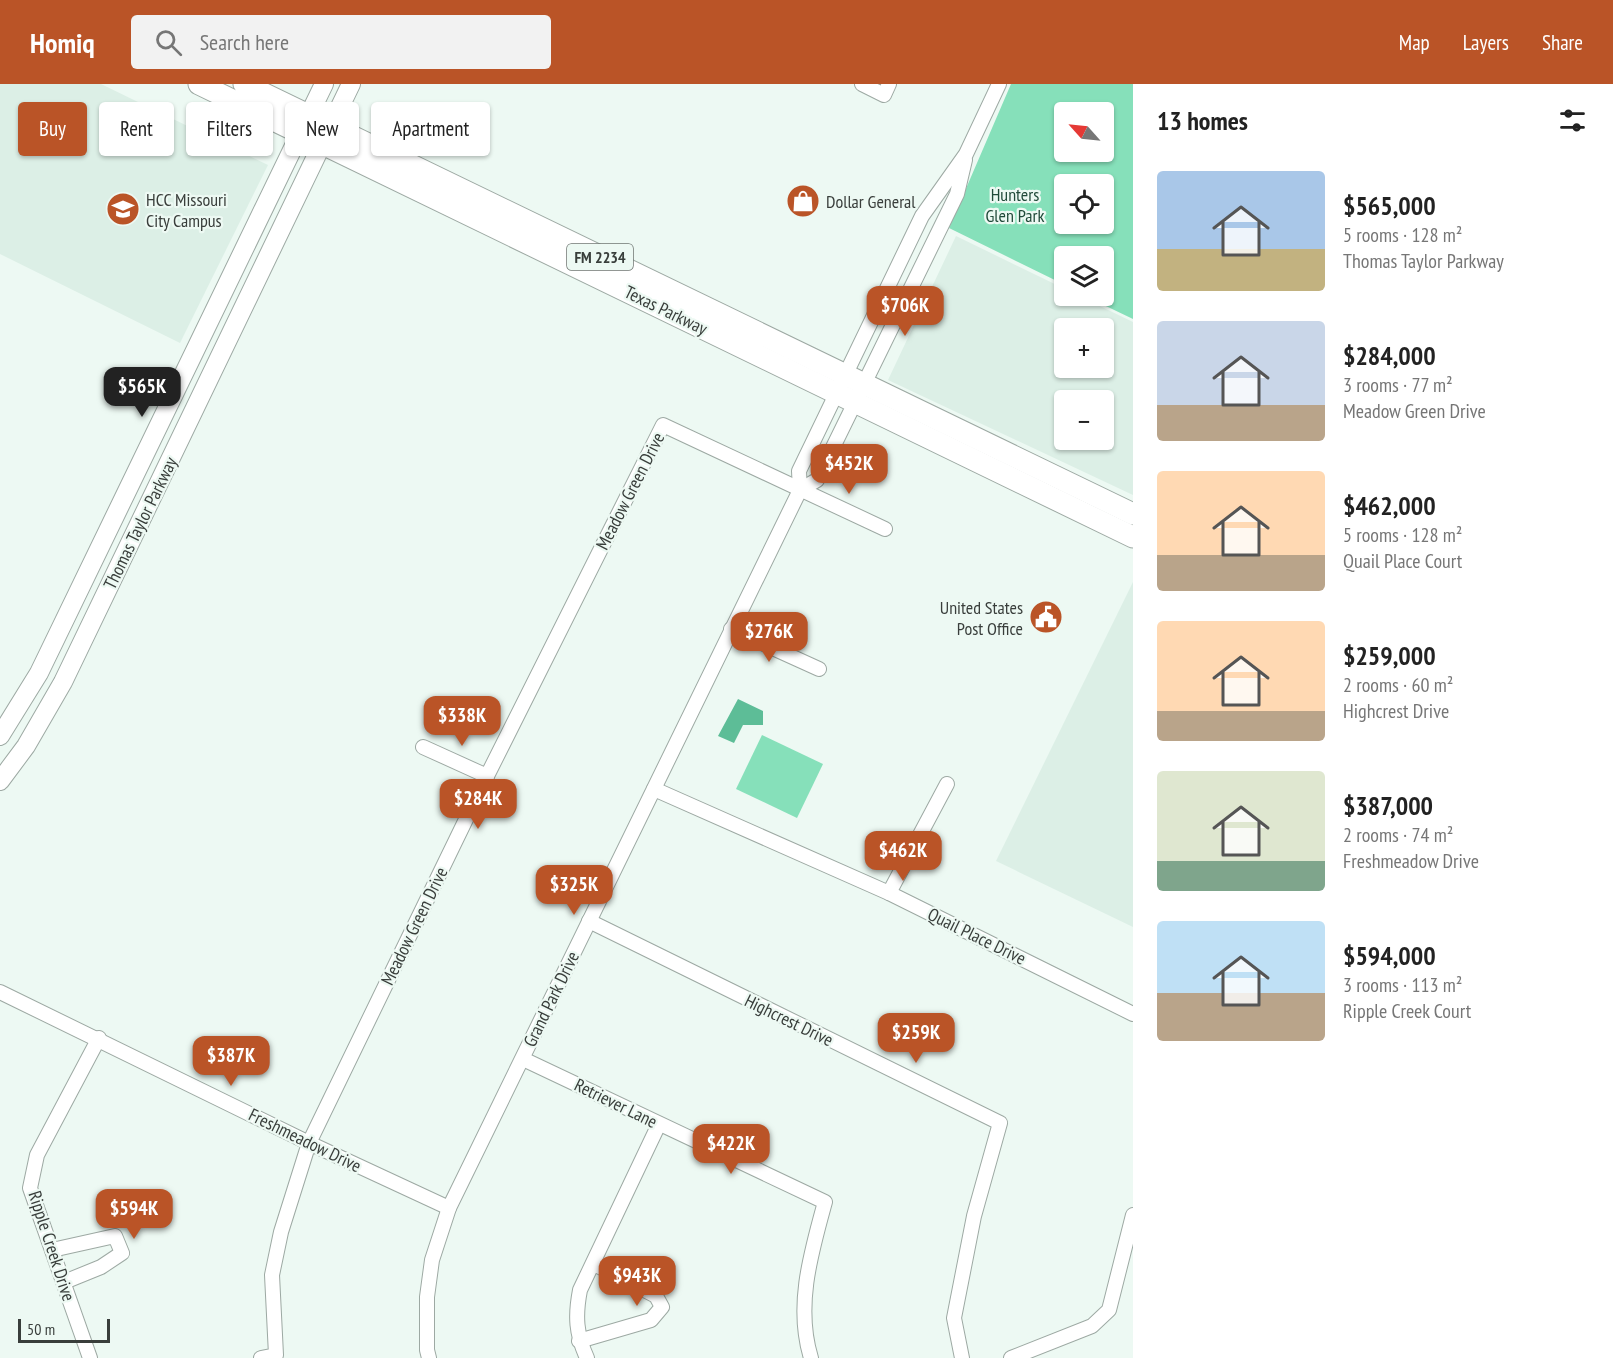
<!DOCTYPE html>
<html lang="en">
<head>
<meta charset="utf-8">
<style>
  :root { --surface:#fff; --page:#f2f2f2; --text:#222; --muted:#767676; --accent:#ba5427 }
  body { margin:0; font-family:"PT Sans Narrow",sans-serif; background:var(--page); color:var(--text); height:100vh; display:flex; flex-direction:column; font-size:22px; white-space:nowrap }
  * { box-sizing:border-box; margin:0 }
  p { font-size:20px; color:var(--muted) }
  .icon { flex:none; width:33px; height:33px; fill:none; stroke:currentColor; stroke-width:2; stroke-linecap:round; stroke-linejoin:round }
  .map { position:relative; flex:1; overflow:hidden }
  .sheet { display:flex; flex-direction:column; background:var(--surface); width:480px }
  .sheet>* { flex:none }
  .top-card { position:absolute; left:18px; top:18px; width:570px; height:54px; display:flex; gap:12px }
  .needle { width:39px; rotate:297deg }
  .buttons { position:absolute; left:1054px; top:18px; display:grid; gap:12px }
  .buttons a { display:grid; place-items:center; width:60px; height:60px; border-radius:6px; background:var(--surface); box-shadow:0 2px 4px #0004; font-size:30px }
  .scale { position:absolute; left:18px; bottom:15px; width:92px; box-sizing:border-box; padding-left:6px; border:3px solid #393e3b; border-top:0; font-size:16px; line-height:21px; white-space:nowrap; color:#393e3b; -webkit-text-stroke:4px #edf9f3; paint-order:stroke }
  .price { position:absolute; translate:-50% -51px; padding:0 14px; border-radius:12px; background:var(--accent); color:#fff; font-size:20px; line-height:39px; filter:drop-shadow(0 2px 3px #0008) }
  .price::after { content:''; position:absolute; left:50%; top:36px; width:18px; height:14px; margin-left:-9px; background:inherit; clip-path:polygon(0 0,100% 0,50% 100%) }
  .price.active { background:#222; color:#fff }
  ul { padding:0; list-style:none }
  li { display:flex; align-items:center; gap:18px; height:150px; padding:0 24px }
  li span { display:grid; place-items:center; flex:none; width:168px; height:120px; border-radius:6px; color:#555 }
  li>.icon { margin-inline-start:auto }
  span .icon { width:72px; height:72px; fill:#fffc; stroke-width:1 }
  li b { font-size:26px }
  h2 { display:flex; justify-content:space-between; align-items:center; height:72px; padding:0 24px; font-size:26px }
  .chip { padding:0 21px; border-radius:6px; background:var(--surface); box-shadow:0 2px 4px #0004; font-size:21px; line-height:54px }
  .chip.active { background:var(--accent); color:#fff }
  header { display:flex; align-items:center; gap:36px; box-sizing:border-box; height:84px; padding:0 30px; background:var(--accent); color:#fff }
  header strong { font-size:28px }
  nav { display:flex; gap:33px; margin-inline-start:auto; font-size:21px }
  .search { width:420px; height:54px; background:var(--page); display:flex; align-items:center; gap:15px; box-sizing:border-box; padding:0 21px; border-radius:6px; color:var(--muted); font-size:22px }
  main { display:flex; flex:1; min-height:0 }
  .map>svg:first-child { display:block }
  .built { fill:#dcefe6; fill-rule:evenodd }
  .green { fill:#86e0ba; fill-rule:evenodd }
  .water { fill:#5dbd97 }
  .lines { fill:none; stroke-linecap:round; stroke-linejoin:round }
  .street-casing { stroke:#9da9a3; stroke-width:16 }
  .secondary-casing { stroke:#9da9a3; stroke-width:20 }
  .primary-casing { stroke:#9da9a3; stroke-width:23 }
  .street { stroke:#fff; stroke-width:14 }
  .secondary { stroke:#fff; stroke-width:18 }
  .primary { stroke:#fff; stroke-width:21 }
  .labels { text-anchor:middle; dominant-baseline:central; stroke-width:4.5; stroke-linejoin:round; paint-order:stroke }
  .shield { fill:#edf9f3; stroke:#6f7672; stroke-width:1.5 }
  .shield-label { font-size:16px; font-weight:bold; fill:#393e3b }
  .park-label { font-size:18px; fill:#204a39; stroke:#edf9f3 }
  .poi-label { font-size:18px; fill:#393e3b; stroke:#edf9f3; text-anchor:start }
  .street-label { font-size:18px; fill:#393e3b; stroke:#edf9f3 }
</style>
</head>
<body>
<header>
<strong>Homiq</strong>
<div class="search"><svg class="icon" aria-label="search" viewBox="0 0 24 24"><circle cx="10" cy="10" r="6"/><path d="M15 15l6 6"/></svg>Search here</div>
<nav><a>Map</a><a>Layers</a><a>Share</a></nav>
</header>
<main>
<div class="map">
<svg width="1133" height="1274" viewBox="0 0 1133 1274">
  <rect width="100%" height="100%" fill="#edf9f3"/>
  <g class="built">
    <polygon points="0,0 101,0 268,81 180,259 0,170"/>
    <path d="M956,152L1065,205V212H1079L1133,238V411L888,296ZM1065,244H1104V284H1065ZM1065,316H1104V356H1065Z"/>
    <polygon points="1133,498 1133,843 996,777"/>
  </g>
  <g class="green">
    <path d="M1011,0H1133V235L1085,212H1104V172H1065V201L949,144ZM1065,28H1104V68H1065ZM1065,100H1104V140H1065Z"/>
    <polygon points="762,651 823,680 797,734 736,705"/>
  </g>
  <polygon class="water" points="738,615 763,627 763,641 743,641 734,659 718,652"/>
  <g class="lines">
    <g class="street-casing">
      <g id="street">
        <polyline points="862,0 884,11 889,0"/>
        <polyline points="800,406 817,396 957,110 965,76"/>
        <polyline points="731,545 819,585"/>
        <polyline points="423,663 487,692"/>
        <polyline points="654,705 889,809 1133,930"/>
        <polyline points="889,809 947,700"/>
        <polyline points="589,837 1000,1039 974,1132 954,1234 962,1274"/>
        <polyline points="0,908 309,1059 449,1124"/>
        <path d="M523,975L825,1118C811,1169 795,1222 811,1274"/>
        <polyline points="52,1166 115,1152 122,1169 101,1183 64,1198"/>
        <polyline points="579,1257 651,1236 662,1223 656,1212 594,1180"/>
        <polyline points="90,1274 30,1104 37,1071 99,954"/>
        <polyline points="261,1274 276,1271 272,1191 281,1148 309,1059 487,692 663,341 885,445"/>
        <polyline points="429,1274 427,1266 427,1213 432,1176 449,1124 800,406 799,387 922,132 966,70 999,0"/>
        <path d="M587,1274C576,1250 575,1232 580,1206L659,1040"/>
        <polyline points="1011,1274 1092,1242 1109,1226 1133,1131"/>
      </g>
    </g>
    <g class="secondary-casing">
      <g id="secondary">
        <polyline points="0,652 39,589 324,0"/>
        <polyline points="0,697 26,662 63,598 351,0"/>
      </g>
    </g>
    <g class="primary-casing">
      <g id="primary">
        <polyline points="199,0 1133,453"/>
        <polyline points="244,0 1133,430"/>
      </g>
    </g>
    <use href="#street" class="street"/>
    <use href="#secondary" class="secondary"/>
    <use href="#primary" class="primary"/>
  </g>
  <defs>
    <g id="shop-disc" transform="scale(1.725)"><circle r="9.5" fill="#ba5427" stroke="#edf9f3"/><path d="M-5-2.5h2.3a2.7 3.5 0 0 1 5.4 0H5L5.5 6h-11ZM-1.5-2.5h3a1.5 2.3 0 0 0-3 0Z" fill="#fff"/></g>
    <g id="university-disc" transform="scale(1.725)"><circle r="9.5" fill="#ba5427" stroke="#edf9f3"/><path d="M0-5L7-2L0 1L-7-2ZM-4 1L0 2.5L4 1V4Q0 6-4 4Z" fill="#fff"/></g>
    <g id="civic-disc" transform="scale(1.725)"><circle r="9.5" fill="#ba5427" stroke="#edf9f3"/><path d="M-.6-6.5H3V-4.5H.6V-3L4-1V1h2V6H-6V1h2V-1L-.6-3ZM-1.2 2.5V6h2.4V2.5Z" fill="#fff"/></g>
  </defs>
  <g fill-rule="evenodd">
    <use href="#shop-disc" x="803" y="117"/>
    <use href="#university-disc" x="123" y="125"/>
    <use href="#civic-disc" x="1046" y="533"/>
  </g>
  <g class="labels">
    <rect class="shield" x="567" y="160" width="66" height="26" rx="4.5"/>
    <g class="shield-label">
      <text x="600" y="173">FM 2234</text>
    </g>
    <g class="park-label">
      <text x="1015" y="110">Hunters<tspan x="1015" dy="21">Glen Park</tspan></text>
    </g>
    <g class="poi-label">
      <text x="146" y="115">HCC Missouri<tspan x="146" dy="21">City Campus</tspan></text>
      <text x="826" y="117">Dollar General</text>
      <text x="1023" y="523" text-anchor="end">United States<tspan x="1023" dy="21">Post Office</tspan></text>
    </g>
    <g class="street-label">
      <text transform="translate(666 226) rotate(26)">Texas Parkway</text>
      <text transform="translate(630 407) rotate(-63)">Meadow Green Drive</text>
      <text transform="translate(140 439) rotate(-64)">Thomas Taylor Parkway</text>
      <text transform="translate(414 842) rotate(-64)">Meadow Green Drive</text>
      <text transform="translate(977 852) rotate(26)">Quail Place Drive</text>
      <text transform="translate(551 915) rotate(-64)">Grand Park Drive</text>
      <text transform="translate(789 936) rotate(26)">Highcrest Drive</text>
      <text transform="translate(616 1019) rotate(26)">Retriever Lane</text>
      <text transform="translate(305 1056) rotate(26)">Freshmeadow Drive</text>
      <text transform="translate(52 1162) rotate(72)">Ripple Creek Drive</text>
    </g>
  </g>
</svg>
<div class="buttons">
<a><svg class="needle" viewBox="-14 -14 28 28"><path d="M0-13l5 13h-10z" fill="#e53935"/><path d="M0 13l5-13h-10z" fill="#767676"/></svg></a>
<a><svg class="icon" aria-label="locate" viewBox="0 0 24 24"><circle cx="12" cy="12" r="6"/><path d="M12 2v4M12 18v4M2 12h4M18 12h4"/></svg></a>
<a><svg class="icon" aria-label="layers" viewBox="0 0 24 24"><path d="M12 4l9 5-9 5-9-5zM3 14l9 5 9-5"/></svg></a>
<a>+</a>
<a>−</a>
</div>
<div class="scale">50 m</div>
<b class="price" style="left:905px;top:253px">$706K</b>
<b class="price active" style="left:142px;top:334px">$565K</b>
<b class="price" style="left:849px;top:411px">$452K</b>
<b class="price" style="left:769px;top:579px">$276K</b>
<b class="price" style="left:462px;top:663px">$338K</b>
<b class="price" style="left:478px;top:746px">$284K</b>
<b class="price" style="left:903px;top:798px">$462K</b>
<b class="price" style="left:574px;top:832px">$325K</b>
<b class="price" style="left:916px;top:980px">$259K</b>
<b class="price" style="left:231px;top:1003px">$387K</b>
<b class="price" style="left:731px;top:1091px">$422K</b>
<b class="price" style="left:134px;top:1156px">$594K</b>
<b class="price" style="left:637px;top:1223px">$943K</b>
<div class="top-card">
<a class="chip active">Buy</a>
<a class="chip">Rent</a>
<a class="chip">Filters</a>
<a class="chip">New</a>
<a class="chip">Apartment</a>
</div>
</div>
<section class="sheet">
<h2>13 homes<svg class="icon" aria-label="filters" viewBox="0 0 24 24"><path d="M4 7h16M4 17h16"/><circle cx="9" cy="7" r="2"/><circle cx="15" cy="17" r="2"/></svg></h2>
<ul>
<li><span style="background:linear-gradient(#a9c7e8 65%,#c2b280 0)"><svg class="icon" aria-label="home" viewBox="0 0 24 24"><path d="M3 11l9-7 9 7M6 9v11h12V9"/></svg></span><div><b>$565,000</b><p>5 rooms · 128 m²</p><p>Thomas Taylor Parkway</p></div></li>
<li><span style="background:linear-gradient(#c9d6e8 70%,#b9a48a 0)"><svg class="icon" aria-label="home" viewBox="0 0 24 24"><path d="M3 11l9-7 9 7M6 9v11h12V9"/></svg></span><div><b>$284,000</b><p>3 rooms · 77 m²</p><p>Meadow Green Drive</p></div></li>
<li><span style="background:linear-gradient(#ffd9b3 70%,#b9a48a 0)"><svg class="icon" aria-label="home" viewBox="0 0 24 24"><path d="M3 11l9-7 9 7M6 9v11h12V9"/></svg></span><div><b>$462,000</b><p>5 rooms · 128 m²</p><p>Quail Place Court</p></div></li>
<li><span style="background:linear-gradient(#ffd9b3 75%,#b9a48a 0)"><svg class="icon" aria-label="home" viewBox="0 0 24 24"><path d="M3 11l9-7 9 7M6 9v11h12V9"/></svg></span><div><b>$259,000</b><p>2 rooms · 60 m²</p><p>Highcrest Drive</p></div></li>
<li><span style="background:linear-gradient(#dfe7d0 75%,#7fa58c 0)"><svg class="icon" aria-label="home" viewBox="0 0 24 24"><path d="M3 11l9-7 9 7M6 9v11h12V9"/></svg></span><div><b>$387,000</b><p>2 rooms · 74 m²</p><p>Freshmeadow Drive</p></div></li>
<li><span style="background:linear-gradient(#bfe0f5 60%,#b9a48a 0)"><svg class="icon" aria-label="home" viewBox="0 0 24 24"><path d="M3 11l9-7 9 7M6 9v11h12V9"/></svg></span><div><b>$594,000</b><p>3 rooms · 113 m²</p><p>Ripple Creek Court</p></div></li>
</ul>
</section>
</main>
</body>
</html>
